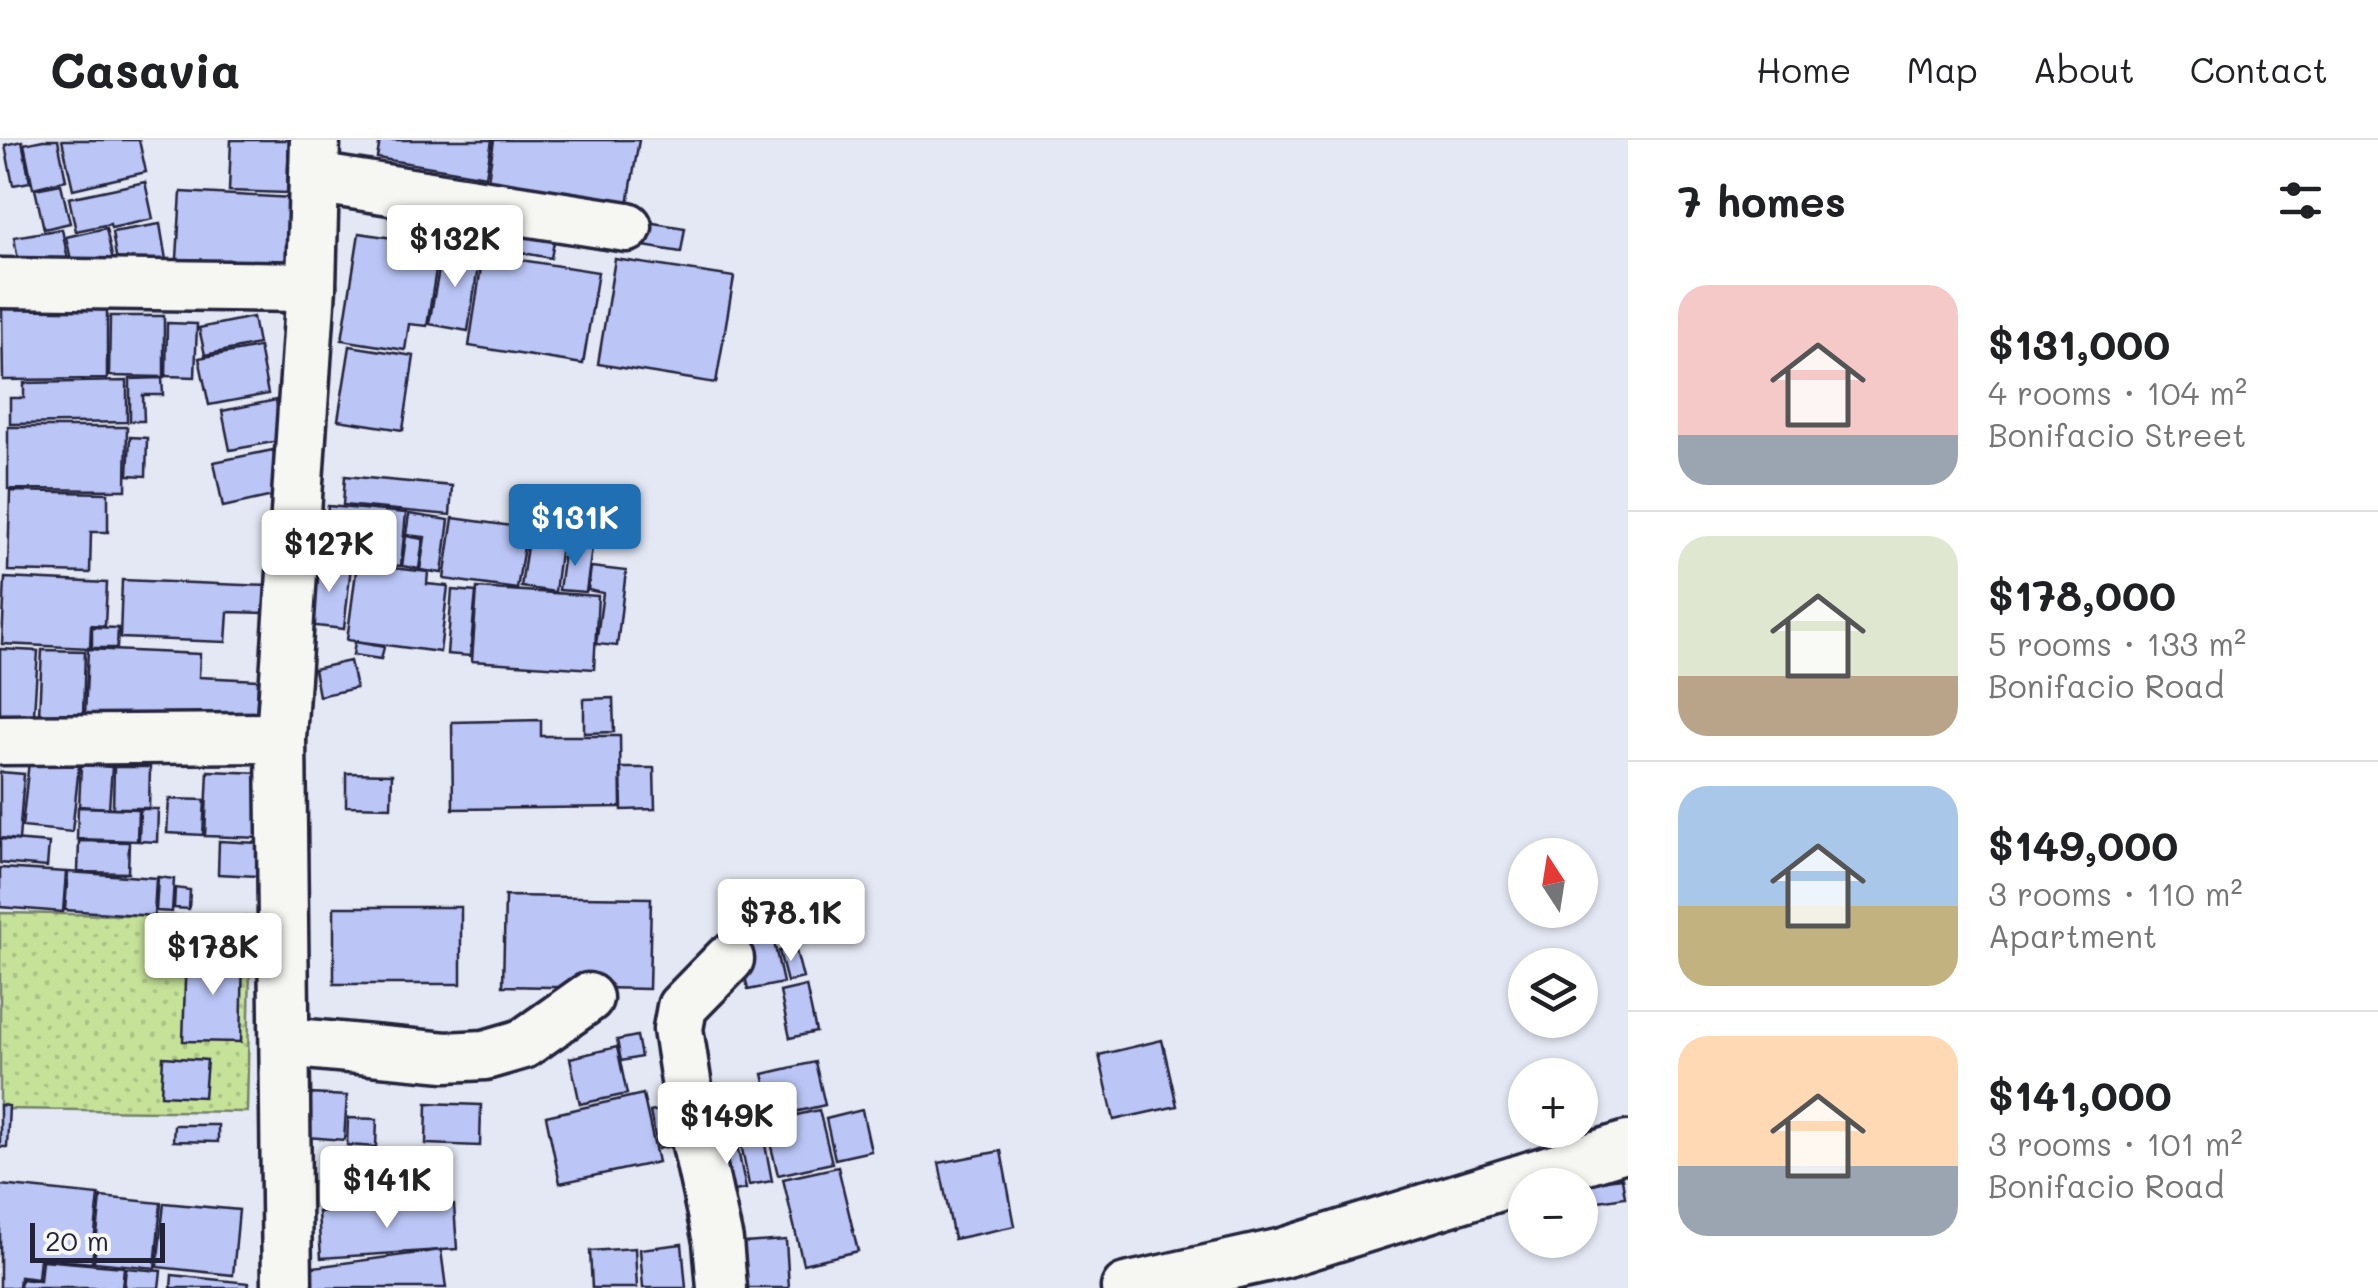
<!DOCTYPE html>
<html lang="en">
<head>
<meta charset="utf-8">
<style>
  :root { --surface:#fff; --page:#f6f6f6; --text:#202124; --muted:#757577; --line:#e0e0e0; --accent:#1f6fb2 }
  body { margin:0; font-family:Mali,sans-serif; background:var(--page); color:var(--text); height:100vh; display:flex; flex-direction:column; font-size:38px; white-space:nowrap }
  * { box-sizing:border-box; margin:0 }
  p { font-size:32px; color:var(--muted) }
  .icon { flex:none; width:55px; height:55px; fill:none; stroke:currentColor; stroke-width:2; stroke-linecap:round; stroke-linejoin:round }
  .map { position:relative; flex:1; overflow:hidden }
  .sheet { display:flex; flex-direction:column; background:var(--surface); width:750px }
  .sheet>* { flex:none }
  .needle { width:65px; rotate:348deg }
  .tools { position:absolute; left:1508px; top:698px; display:grid; gap:20px }
  .tools a { display:grid; place-items:center; width:90px; height:90px; border-radius:50%; background:var(--surface); box-shadow:0 2px 8px #0004; font-size:50px }
  .scale { position:absolute; left:30px; bottom:25px; width:135px; box-sizing:border-box; padding-left:10px; border:5px solid #22223b; border-top:0; font-size:28px; line-height:35px; white-space:nowrap; color:#22223b; -webkit-text-stroke:8px #f6f6f2; paint-order:stroke }
  .price { position:absolute; translate:-50% -85px; padding:0 22px; border-radius:10px; background:#fff; color:#222; font-size:32px; line-height:65px; filter:drop-shadow(0 2px 5px #0008) }
  .price::after { content:''; position:absolute; left:50%; top:60px; width:30px; height:22px; margin-left:-15px; background:inherit; clip-path:polygon(0 0,100% 0,50% 100%) }
  .price.on { background:var(--accent); color:#fff }
  ul { padding:0; list-style:none }
  li { display:flex; align-items:center; gap:30px; height:250px; padding:0 50px }
  li+li { border-top:2px solid var(--line) }
  li span { display:grid; place-items:center; flex:none; width:280px; height:200px; border-radius:30px; color:#555 }
  li>.icon { margin-inline-start:auto }
  span .icon { width:120px; height:120px; fill:#fffc; stroke-width:1 }
  li b { font-size:42px }
  h2 { display:flex; justify-content:space-between; align-items:center; height:120px; padding:0 50px; font-size:42px }
  header { display:flex; align-items:center; gap:60px; box-sizing:border-box; height:140px; padding:0 50px; background:var(--surface); border-bottom:2px solid var(--line) }
  header strong { font-size:48px }
  nav { display:flex; gap:55px; margin-inline-start:auto; font-size:35px }
  main { display:flex; flex:1; min-height:0 }
  .map>svg:first-child { display:block }
  .grass { fill:url(#grass-dots); stroke:#74826a; stroke-width:2.5 }
  .building { fill:#bbc6f7; stroke:#22223b; stroke-width:2.5 }
  .lines { fill:none; stroke-linecap:round; stroke-linejoin:round }
  .minor-casing { stroke:#22223b; stroke-width:55 }
  .minor { stroke:#f6f6f2; stroke-width:48 }
</style>
</head>
<body>
<header>
<strong>Casavia</strong>
<nav><a>Home</a><a>Map</a><a>About</a><a>Contact</a></nav>
</header>
<main>
<div class="map">
<svg width="1628" height="1148" viewBox="0 0 1628 1148">
  <defs>
    <pattern id="grass-dots" width="8" height="8" patternUnits="userSpaceOnUse" patternTransform="scale(2.5)"><rect width="8" height="8" fill="#c6e299"/><path d="M2 2h.1M6 6h.1" fill="none" stroke="#aac285" stroke-width="1.8" stroke-linecap="round"/></pattern>
  </defs>
  <rect width="100%" height="100%" fill="#e4e8f4"/>
  <filter id="ink" filterUnits="userSpaceOnUse"><feTurbulence type="fractalNoise" baseFrequency=".01" numOctaves="2"/><feDisplacementMap in="SourceGraphic" scale="20" xChannelSelector="R" yChannelSelector="G"/><feConvolveMatrix kernelMatrix="1 2 1 2 8 2 1 2 1" color-interpolation-filters="sRGB"/></filter>
  <g filter="url(#ink)">
    <polygon class="grass" points="0,773 251,777 247,972 0,969"/>
    <g class="building">
      <polygon points="43,0 58,0 66,40 33,48 24,4"/>
      <polygon points="62,0 139,0 146,32 73,49"/>
      <polygon points="231,0 289,0 287,53 229,51"/>
      <polygon points="380,0 492,0 486,36 377,18"/>
      <polygon points="494,0 639,0 628,64 488,40"/>
      <polygon points="22,1 30,42 13,45 5,5"/>
      <polygon points="145,42 153,79 111,88 110,84 76,91 69,58"/>
      <polygon points="61,44 70,83 44,89 35,49"/>
      <polygon points="181,52 292,58 287,142 176,135"/>
      <polygon points="491,79 556,91 551,118 485,106"/>
      <polygon points="641,81 685,88 681,112 637,105"/>
      <polygon points="160,84 168,132 120,141 112,92"/>
      <polygon points="106,88 115,130 75,138 66,97"/>
      <polygon points="62,89 70,130 21,138 14,97"/>
      <polygon points="359,93 440,105 427,186 409,184 405,210 342,200"/>
      <polygon points="443,108 480,114 468,191 429,184"/>
      <polygon points="483,114 598,132 583,224 469,206"/>
      <polygon points="615,119 734,137 716,243 598,224"/>
      <polygon points="107,168 107,239 3,240 2,169"/>
      <polygon points="110,176 164,176 164,237 109,236"/>
      <polygon points="253,177 258,204 205,215 199,188"/>
      <polygon points="167,183 197,184 195,237 166,236"/>
      <polygon points="350,206 414,216 403,290 338,280"/>
      <polygon points="259,207 268,254 209,265 199,218"/>
      <polygon points="162,238 163,255 143,255 144,281 130,281 130,239"/>
      <polygon points="127,241 127,282 10,284 10,258 24,258 24,243"/>
      <polygon points="276,260 284,300 230,310 222,271"/>
      <polygon points="8,287 127,287 126,350 8,349"/>
      <polygon points="130,297 147,298 146,336 128,335"/>
      <polygon points="273,310 282,354 223,367 214,322"/>
      <polygon points="345,336 452,346 450,375 343,365"/>
      <polygon points="10,351 108,353 108,392 91,392 90,433 8,431"/>
      <polygon points="328,366 406,373 401,426 323,419"/>
      <polygon points="409,374 449,380 442,433 420,430 425,397 406,395"/>
      <polygon points="453,378 527,388 517,449 444,439"/>
      <polygon points="529,392 562,396 555,452 521,447"/>
      <polygon points="406,396 423,399 419,429 402,426"/>
      <polygon points="565,405 592,408 586,452 559,450"/>
      <polygon points="315,421 351,426 344,489 307,485"/>
      <polygon points="357,424 428,432 427,444 448,446 440,512 347,500"/>
      <polygon points="591,427 626,431 617,506 596,504 603,453 588,450"/>
      <polygon points="5,438 107,443 105,486 91,485 90,508 2,504"/>
      <polygon points="122,440 269,446 268,473 228,472 226,502 120,498"/>
      <polygon points="477,448 598,456 594,529 472,521"/>
      <polygon points="452,450 476,452 470,516 447,514"/>
      <polygon points="92,487 118,488 117,508 92,508"/>
      <polygon points="355,502 384,507 381,519 353,515"/>
      <polygon points="0,509 38,511 33,590 0,588"/>
      <polygon points="88,509 200,514 199,537 258,540 256,584 85,577"/>
      <polygon points="42,510 85,511 83,576 39,575"/>
      <polygon points="350,521 356,548 319,556 314,529"/>
      <polygon points="613,558 614,592 584,593 584,559"/>
      <polygon points="541,580 541,596 620,596 621,667 453,669 452,582"/>
      <polygon points="29,621 79,626 72,692 22,687"/>
      <polygon points="81,625 112,627 109,668 79,666"/>
      <polygon points="114,627 150,627 149,668 113,668"/>
      <polygon points="621,628 654,628 655,669 622,670"/>
      <polygon points="208,631 263,633 261,698 205,696"/>
      <polygon points="0,632 24,634 19,700 0,698"/>
      <polygon points="346,633 392,634 391,667 346,666"/>
      <polygon points="169,659 205,660 203,695 167,693"/>
      <polygon points="78,667 138,669 137,701 77,699"/>
      <polygon points="140,669 158,669 157,702 139,701"/>
      <polygon points="0,699 49,703 47,727 0,723"/>
      <polygon points="79,701 129,702 128,733 78,732"/>
      <polygon points="219,701 258,703 257,736 218,734"/>
      <polygon points="0,728 66,732 63,772 0,767"/>
      <polygon points="68,732 156,738 154,776 65,770"/>
      <polygon points="158,737 174,739 172,772 156,771"/>
      <polygon points="175,748 190,750 189,769 174,768"/>
      <polygon points="505,756 651,758 649,849 503,846"/>
      <rect x="334" y="767" width="127" height="77"/>
      <polygon points="767,770 783,843 748,850 733,778"/>
      <polygon points="187,777 239,779 238,808 186,806"/>
      <polygon points="795,807 803,838 787,842 779,811"/>
      <polygon points="186,814 243,815 241,902 183,901"/>
      <polygon points="806,846 816,892 790,898 780,852"/>
      <polygon points="637,896 641,917 621,921 617,900"/>
      <polygon points="1162,900 1177,966 1114,980 1099,915"/>
      <polygon points="617,907 627,954 580,964 570,918"/>
      <polygon points="163,917 207,920 204,957 161,955"/>
      <polygon points="815,922 825,965 773,977 763,934"/>
      <polygon points="310,954 347,956 344,1000 307,997"/>
      <polygon points="643,954 658,1022 560,1043 546,976"/>
      <polygon points="427,963 481,965 480,1006 426,1004"/>
      <polygon points="0,965 9,966 7,1007 0,1007"/>
      <polygon points="677,966 684,1003 658,1009 650,972"/>
      <polygon points="819,970 832,1023 778,1035 765,982"/>
      <polygon points="862,970 871,1011 835,1019 826,979"/>
      <polygon points="348,978 377,979 376,1007 347,1005"/>
      <polygon points="174,985 218,985 218,1002 173,1001"/>
      <polygon points="763,994 772,1041 749,1045 740,998"/>
      <polygon points="736,1000 746,1049 717,1054 708,1005"/>
      <polygon points="1001,1011 1015,1086 954,1099 939,1023"/>
      <polygon points="838,1027 858,1111 803,1124 783,1039"/>
      <polygon points="443,1034 444,1057 317,1064 316,1041"/>
      <polygon points="1622,1038 1625,1057 1592,1062 1590,1042"/>
      <polygon points="0,1045 99,1055 92,1123 40,1118 38,1139 20,1137 19,1148 0,1148"/>
      <polygon points="101,1057 161,1063 155,1128 94,1122"/>
      <polygon points="164,1063 239,1070 233,1135 157,1127"/>
      <polygon points="454,1065 457,1109 321,1118 318,1072"/>
      <polygon points="786,1100 789,1148 734,1148 731,1104"/>
      <polygon points="682,1104 686,1148 643,1148 640,1109"/>
      <polygon points="635,1108 637,1148 592,1148 590,1111"/>
      <polygon points="441,1110 446,1148 308,1148 306,1128"/>
      <polygon points="42,1120 124,1127 122,1148 20,1148 21,1139 40,1141"/>
      <polygon points="126,1128 161,1131 159,1148 124,1148"/>
      <polygon points="172,1135 249,1143 248,1148 171,1148"/>
    </g>
    <g class="lines">
      <g class="minor-casing">
        <g id="minor">
          <polyline points="314,38 627,87"/>
          <polyline points="0,143 311,147"/>
          <polyline points="0,600 281,598"/>
          <polyline points="285,902 446,917 485,915 523,904 588,858"/>
          <polyline points="287,1148 281,598 311,147 315,0"/>
          <polyline points="722,1148 718,1101 693,986 678,889 682,867 729,819"/>
          <polyline points="1126,1148 1283,1113 1628,1006"/>
        </g>
      </g>
      <use href="#minor" class="minor"/>
    </g>
  </g>
</svg>
<div class="tools">
<a><svg class="needle" viewBox="-14 -14 28 28"><path d="M0-13l5 13h-10z" fill="#e53935"/><path d="M0 13l5-13h-10z" fill="#757577"/></svg></a>
<a><svg class="icon" aria-label="layers" viewBox="0 0 24 24"><path d="M12 4l9 5-9 5-9-5zM3 14l9 5 9-5"/></svg></a>
<a>+</a>
<a>−</a>
</div>
<div class="scale">20 m</div>
<b class="price" style="left:455px;top:150px">$132K</b>
<b class="price on" style="left:575px;top:429px">$131K</b>
<b class="price" style="left:329px;top:455px">$127K</b>
<b class="price" style="left:791px;top:824px">$78.1K</b>
<b class="price" style="left:213px;top:858px">$178K</b>
<b class="price" style="left:727px;top:1027px">$149K</b>
<b class="price" style="left:387px;top:1091px">$141K</b>
</div>
<section class="sheet">
<h2>7 homes<svg class="icon" aria-label="filters" viewBox="0 0 24 24"><path d="M4 7h16M4 17h16"/><circle cx="9" cy="7" r="2"/><circle cx="15" cy="17" r="2"/></svg></h2>
<ul>
<li><span style="background:linear-gradient(#f6c9c9 75%,#9aa5b1 0)"><svg class="icon" aria-label="home" viewBox="0 0 24 24"><path d="M3 11l9-7 9 7M6 9v11h12V9"/></svg></span><div><b>$131,000</b><p>4 rooms · 104 m²</p><p>Bonifacio Street</p></div></li>
<li><span style="background:linear-gradient(#dfe7d0 70%,#b9a48a 0)"><svg class="icon" aria-label="home" viewBox="0 0 24 24"><path d="M3 11l9-7 9 7M6 9v11h12V9"/></svg></span><div><b>$178,000</b><p>5 rooms · 133 m²</p><p>Bonifacio Road</p></div></li>
<li><span style="background:linear-gradient(#a9c7e8 60%,#c2b280 0)"><svg class="icon" aria-label="home" viewBox="0 0 24 24"><path d="M3 11l9-7 9 7M6 9v11h12V9"/></svg></span><div><b>$149,000</b><p>3 rooms · 110 m²</p><p>Apartment</p></div></li>
<li><span style="background:linear-gradient(#ffd9b3 65%,#9aa5b1 0)"><svg class="icon" aria-label="home" viewBox="0 0 24 24"><path d="M3 11l9-7 9 7M6 9v11h12V9"/></svg></span><div><b>$141,000</b><p>3 rooms · 101 m²</p><p>Bonifacio Road</p></div></li>
</ul>
</section>
</main>
</body>
</html>
